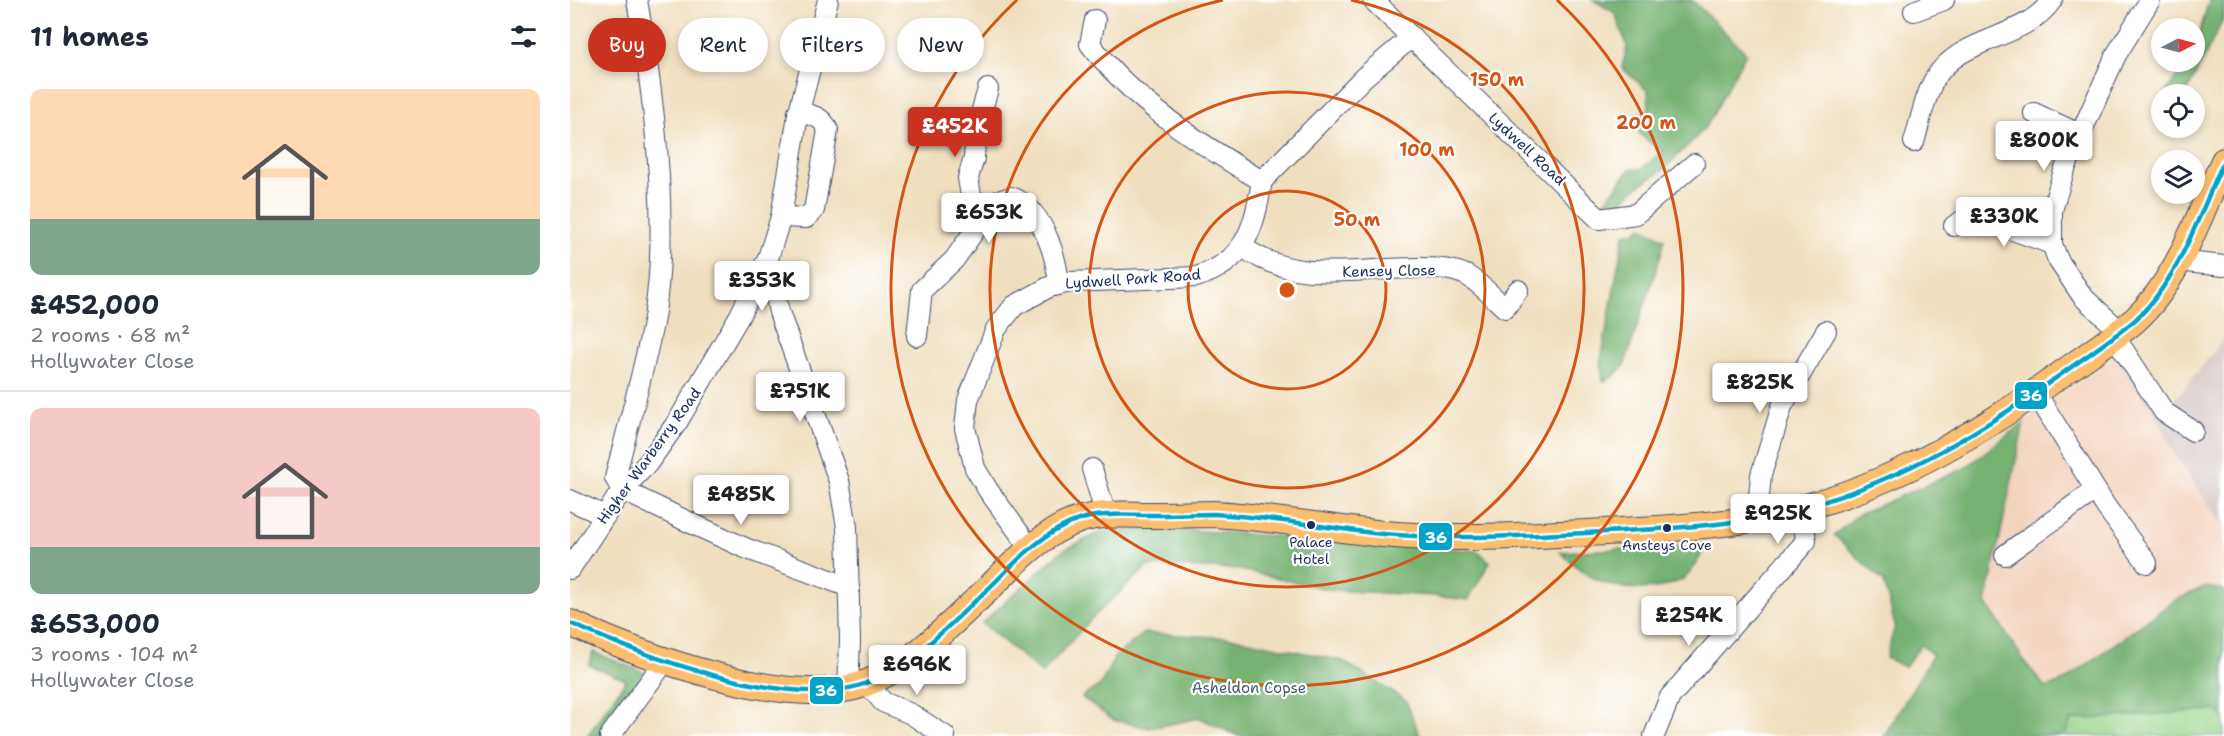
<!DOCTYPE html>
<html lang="en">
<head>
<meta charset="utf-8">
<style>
  :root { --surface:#fff; --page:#f6f6f7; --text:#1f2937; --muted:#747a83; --line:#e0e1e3; --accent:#c8321e }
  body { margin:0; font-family:"Shantell Sans",sans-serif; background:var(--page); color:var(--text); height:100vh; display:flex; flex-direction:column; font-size:22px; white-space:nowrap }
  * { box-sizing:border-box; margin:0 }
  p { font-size:20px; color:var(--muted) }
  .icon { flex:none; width:33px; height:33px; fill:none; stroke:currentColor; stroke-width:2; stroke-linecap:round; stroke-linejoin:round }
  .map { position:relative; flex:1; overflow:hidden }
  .sheet { display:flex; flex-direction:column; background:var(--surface); width:570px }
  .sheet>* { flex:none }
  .guide { position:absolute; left:18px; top:18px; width:570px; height:54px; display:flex; gap:12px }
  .needle { width:39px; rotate:84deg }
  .controls { position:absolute; left:1581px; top:18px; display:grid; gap:12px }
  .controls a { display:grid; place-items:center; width:54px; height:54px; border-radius:50%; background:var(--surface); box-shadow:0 3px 9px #0003; font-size:30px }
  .price { position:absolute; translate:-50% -51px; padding:0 14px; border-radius:6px; background:#fff; color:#222; font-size:20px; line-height:39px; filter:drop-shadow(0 2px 3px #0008) }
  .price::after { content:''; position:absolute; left:50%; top:36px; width:18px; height:14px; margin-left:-9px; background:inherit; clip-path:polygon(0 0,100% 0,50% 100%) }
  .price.selected { background:var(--accent); color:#fff }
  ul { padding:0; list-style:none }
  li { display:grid; align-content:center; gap:12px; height:318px; padding:0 30px }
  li+li { border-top:2px solid var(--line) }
  li span { display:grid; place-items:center; height:186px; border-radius:12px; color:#555 }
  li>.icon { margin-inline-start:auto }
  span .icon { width:108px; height:108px; fill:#fffc; stroke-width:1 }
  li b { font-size:26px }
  h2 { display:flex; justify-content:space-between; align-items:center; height:72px; padding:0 30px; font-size:26px }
  .chip { padding:0 21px; border-radius:27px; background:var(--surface); box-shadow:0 3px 9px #0003; font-size:21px; line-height:54px }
  .chip.selected { background:var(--accent); color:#fff }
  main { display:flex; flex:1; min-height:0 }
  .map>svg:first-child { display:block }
  .built { fill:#f3d4bf }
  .industrial { fill:#cfc0bb }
  .green { fill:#93cf84; stroke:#577f71; stroke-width:1.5 }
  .forest { fill:#76b272; stroke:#487068; stroke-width:1.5 }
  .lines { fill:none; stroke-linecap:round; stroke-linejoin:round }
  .minor-casing { stroke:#3b496d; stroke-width:22 }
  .major-casing { stroke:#3b496d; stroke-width:28 }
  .minor { stroke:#fff; stroke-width:20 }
  .major { stroke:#fbbe6e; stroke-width:26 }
  .bus-1-casing { stroke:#fff; stroke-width:9 }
  .bus-1 { stroke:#01a3c8; stroke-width:4.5 }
  .ring { fill:none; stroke:#d45514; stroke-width:3 }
  .bus-dot { fill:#1b2f5e; stroke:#fff; stroke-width:2 }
  .labels { text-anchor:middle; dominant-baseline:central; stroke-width:4.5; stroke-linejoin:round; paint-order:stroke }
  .bus-label { font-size:14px; fill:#1b2f5e; stroke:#fff }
  .street-label { font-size:15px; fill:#1b2f5e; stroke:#fff }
  .park-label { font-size:15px; fill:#3f5f69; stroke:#fff }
  .centre { fill:#d45514; stroke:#fff; stroke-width:3 }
  .ring-label { font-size:18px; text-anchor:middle; font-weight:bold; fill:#d45514; stroke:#fff; stroke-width:4.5; stroke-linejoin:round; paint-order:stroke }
  .line-badge { stroke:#fff; stroke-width:2 }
  .badge-label { font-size:16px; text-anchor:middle; font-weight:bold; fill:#fff }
</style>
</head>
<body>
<main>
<section class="sheet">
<h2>11 homes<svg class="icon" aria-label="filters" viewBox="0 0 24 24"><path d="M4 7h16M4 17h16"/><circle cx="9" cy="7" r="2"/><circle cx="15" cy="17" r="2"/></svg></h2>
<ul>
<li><span style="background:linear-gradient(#ffd9b3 70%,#7fa58c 0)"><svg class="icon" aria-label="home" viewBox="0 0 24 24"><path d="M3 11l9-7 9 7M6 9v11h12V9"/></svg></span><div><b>£452,000</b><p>2 rooms · 68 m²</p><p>Hollywater Close</p></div></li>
<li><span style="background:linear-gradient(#f6c9c9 75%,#7fa58c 0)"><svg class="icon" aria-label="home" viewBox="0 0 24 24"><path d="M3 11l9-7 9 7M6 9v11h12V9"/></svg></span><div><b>£653,000</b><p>3 rooms · 104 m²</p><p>Hollywater Close</p></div></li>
</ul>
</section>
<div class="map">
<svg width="1654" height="736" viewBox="0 0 1654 736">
  <rect width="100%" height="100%" fill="#fff"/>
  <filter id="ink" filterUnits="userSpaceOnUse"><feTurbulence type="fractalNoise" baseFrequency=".0167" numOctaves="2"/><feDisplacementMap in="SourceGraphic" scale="12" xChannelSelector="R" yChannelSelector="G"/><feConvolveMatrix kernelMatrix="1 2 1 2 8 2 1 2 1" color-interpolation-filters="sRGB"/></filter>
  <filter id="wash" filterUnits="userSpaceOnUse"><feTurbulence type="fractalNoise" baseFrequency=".008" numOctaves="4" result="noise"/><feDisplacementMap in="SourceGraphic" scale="24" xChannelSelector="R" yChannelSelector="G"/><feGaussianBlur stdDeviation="1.35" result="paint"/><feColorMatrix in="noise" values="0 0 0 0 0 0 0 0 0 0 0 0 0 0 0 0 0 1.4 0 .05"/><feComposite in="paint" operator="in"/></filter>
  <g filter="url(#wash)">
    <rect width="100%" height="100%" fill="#f0dfbf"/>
    <polygon class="built" points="1545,356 1585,414 1605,455 1654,527 1654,590 1634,587 1494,681 1476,688 1416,603 1454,422"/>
    <polygon class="industrial" points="1654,333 1654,527 1605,455 1585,414 1545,356 1556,344 1601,405 1649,345"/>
    <polygon class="green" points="1623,710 1646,710 1654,718 1654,736 1494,736 1501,720"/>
    <g class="forest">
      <path d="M1023,0H1122L1176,53L1139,122L1130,133L1093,170L1066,188L1050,203L1039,205L1035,202L1060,169H1071L1094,151C1080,143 1067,137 1064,120L1079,109L1078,91L1052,68L1057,46L1045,13Z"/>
      <polygon points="1639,0 1654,0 1654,18 1616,94 1595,94 1616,62 1624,62 1625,49"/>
      <polygon points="1072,227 1094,239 1090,258 1054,366 1043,377 1033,381 1031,360 1054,234 1064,233"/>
      <polygon points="1454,422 1416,603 1455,662 1476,688 1494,681 1604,601 1634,587 1654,590 1654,718 1646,710 1501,720 1494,736 1314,736 1363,655 1351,645 1335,667 1316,658 1325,626 1314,582 1264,535 1288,515 1395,468"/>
      <polygon points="592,528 908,551 920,562 898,600 865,596 762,590 666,569 578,566 524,616 472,673 412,623 492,551 531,532"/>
      <path d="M1136,545C1130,556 1124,572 1113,579C1089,593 1046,591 1023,578C1011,572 1000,561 990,552Z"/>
      <polygon points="574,633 664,638 773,661 836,701 850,736 668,736 630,718 580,728 543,720 512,697 530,685 545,657"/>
      <polygon points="23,652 76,673 32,736 17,736 56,680 19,665"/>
    </g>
  </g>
  <g filter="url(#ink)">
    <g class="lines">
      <g class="minor-casing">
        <g id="minor">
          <path d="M67,0C84,96 100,222 84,318C74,372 58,425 45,478L52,490L108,517L175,548L279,587"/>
          <polyline points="803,0 1029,219 1066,214 1124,164"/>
          <polyline points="1344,11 1374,0"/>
          <path d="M525,20L520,44C565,103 629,143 692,181"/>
          <polyline points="1464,113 1511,135"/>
          <path d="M1344,142C1350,123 1354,98 1364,80C1390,35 1454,41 1482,0"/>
          <polyline points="417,213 401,196 398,178 404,158 406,130 418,89"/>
          <path d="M211,217L236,218L244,210L258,130C252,116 242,115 228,112"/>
          <polyline points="1384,226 1401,215 1482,244"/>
          <path d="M673,247C723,285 788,268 847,268C863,268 881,268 896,275C910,283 923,297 935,308L948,290"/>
          <polyline points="198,258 209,312 269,481 277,527 280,641 278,689"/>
          <polyline points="1607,261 1654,266"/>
          <polyline points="1551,332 1513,297 1488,260 1482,244 1482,210 1494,171 1546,55 1580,0"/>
          <path d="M347,336L352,290L384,260L417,213L428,201L441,197C472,208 486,254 489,284"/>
          <polyline points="1545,337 1594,412 1623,431"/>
          <polyline points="1466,393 1536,507 1577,563"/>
          <polyline points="522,469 536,515"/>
          <polyline points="0,500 35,516"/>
          <polyline points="1187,518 1191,475 1212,406 1256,331"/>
          <path d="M460,548L418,490L405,468L395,428L398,400L426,329L444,306L479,287L500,282L626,277C676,262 684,228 692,181L794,77L842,37"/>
          <polyline points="1435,555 1525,490"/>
          <polyline points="0,569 52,490 78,463 108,421 170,315 198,258 211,217 228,115 258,0"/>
          <polyline points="297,683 313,702 341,714 375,736"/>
          <polyline points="40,736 95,661"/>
          <polyline points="1084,736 1100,697 1236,541 1232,507"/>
        </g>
      </g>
      <g class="major-casing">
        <path id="major" d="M0,623C70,655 219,711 294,684C341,667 379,625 415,592C446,562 479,523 525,516C544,513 565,515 584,515C604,515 624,514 644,514C700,517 756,528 813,534C880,540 948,536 1016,533C1070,530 1124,528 1177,520C1294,501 1395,444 1490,375C1515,357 1541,340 1565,320C1609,280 1629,214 1654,161"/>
      </g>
      <use href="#minor" class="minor"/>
      <use href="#major" class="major"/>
      <g class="bus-1-casing">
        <path id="bus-1" d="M0,623C70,655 219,711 294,684C341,667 379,625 415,592C446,562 479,523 525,516C544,513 565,515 584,515C604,515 624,514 644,514C700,517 756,528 813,534C880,540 948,536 1016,533C1070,530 1124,528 1177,520C1294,501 1395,444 1490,375C1515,357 1541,340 1565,320C1609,280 1629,214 1654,161"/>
      </g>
      <use href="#bus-1" class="bus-1"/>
    </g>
  </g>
  <g class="ring">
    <circle cx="717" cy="290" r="99"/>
    <circle cx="717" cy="290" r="198"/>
    <path d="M781 0A297 297 0 1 1 653 0"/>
    <path d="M987 0A396 396 0 1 1 447 0"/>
  </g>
  <g class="bus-dot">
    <circle cx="741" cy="525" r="5"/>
    <circle cx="1097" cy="528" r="5"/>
  </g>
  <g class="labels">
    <g class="bus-label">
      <text x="741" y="542">Palace<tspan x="741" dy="17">Hotel</tspan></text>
      <text x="1097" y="545">Ansteys Cove</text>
    </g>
    <g class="street-label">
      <text transform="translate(957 149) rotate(43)">Lydwell Road</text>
      <text transform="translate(819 271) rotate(-1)">Kensey Close</text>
      <text transform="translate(563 279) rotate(-4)">Lydwell Park Road</text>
      <text transform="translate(79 456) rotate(-54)">Higher Warberry Road</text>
    </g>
    <g class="park-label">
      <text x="679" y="688">Asheldon Copse</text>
    </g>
  </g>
  <circle cx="717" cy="290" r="9" class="centre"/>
  <g class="ring-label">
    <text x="927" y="86">150 m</text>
    <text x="1076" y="129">200 m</text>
    <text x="857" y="156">100 m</text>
    <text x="787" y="226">50 m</text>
  </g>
  <g class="line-badge">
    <rect x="1444" y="381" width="34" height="29" rx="6" fill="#01a3c8"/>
    <rect x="848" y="522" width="35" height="29" rx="6" fill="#01a3c8"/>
    <rect x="239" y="676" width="35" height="29" rx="6" fill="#01a3c8"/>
  </g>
  <g class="badge-label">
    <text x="1461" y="401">36</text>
    <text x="866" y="543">36</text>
    <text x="256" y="696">36</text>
  </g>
</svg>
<div class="controls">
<a><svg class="needle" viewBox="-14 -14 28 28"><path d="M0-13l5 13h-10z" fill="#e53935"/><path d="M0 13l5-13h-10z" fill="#747a83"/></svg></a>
<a><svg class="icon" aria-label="locate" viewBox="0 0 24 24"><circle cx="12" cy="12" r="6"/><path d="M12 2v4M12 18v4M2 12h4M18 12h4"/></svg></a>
<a><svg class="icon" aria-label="layers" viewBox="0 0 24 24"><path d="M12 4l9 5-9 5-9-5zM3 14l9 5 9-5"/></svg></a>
</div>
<b class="price selected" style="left:385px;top:158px">£452K</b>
<b class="price" style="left:1474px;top:172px">£800K</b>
<b class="price" style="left:419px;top:244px">£653K</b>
<b class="price" style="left:1434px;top:248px">£330K</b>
<b class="price" style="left:192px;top:312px">£353K</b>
<b class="price" style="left:1190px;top:414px">£825K</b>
<b class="price" style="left:230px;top:423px">£751K</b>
<b class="price" style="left:171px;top:526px">£485K</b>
<b class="price" style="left:1208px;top:545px">£925K</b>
<b class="price" style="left:1119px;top:647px">£254K</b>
<b class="price" style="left:347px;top:696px">£696K</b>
<div class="guide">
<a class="chip selected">Buy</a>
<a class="chip">Rent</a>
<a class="chip">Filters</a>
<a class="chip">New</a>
</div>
</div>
</main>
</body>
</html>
